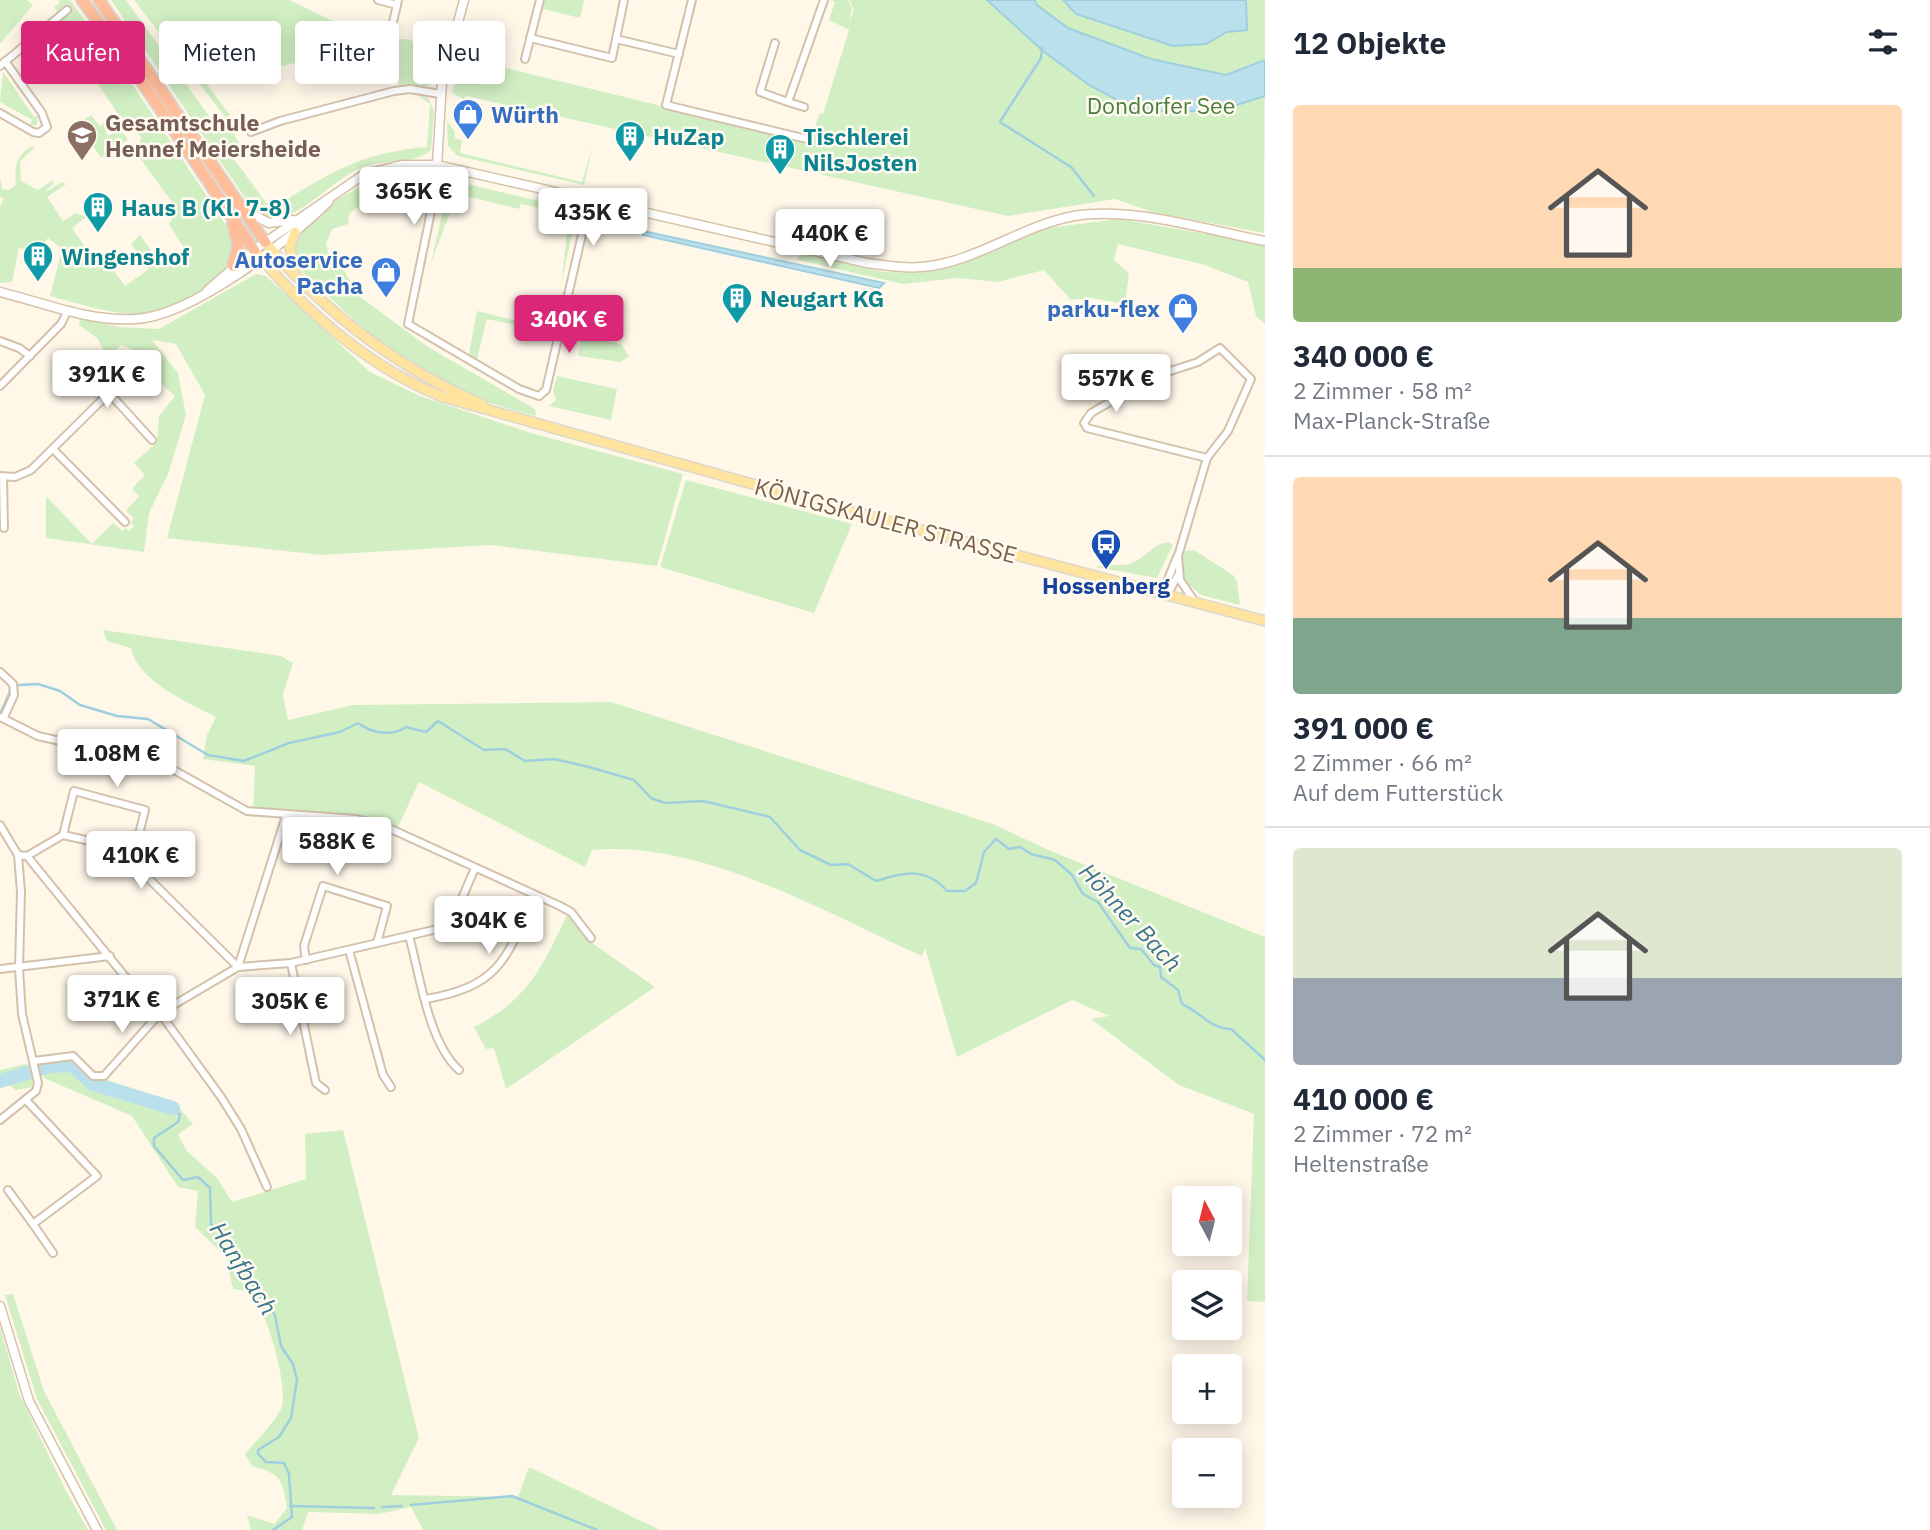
<!DOCTYPE html>
<html lang="de">
<head>
<meta charset="utf-8">
<style>
  :root { --surface:#fff; --page:#f6f6f7; --text:#1f2937; --muted:#747a83; --line:#e0e1e3; --accent:#db2777 }
  body { margin:0; font-family:"IBM Plex Sans",sans-serif; background:var(--page); color:var(--text); height:100vh; display:flex; flex-direction:column; font-size:26px; white-space:nowrap }
  * { box-sizing:border-box; margin:0 }
  p { font-size:23px; color:var(--muted) }
  .icon { flex:none; width:38px; height:38px; fill:none; stroke:currentColor; stroke-width:2; stroke-linecap:round; stroke-linejoin:round }
  .map { position:relative; flex:1; overflow:hidden }
  .side { display:flex; flex-direction:column; background:var(--surface); width:665px }
  .side>* { flex:none }
  .hud { position:absolute; left:21px; top:21px; width:665px; height:63px; display:flex; gap:14px }
  .needle { width:46px; rotate:353deg }
  .controls { position:absolute; left:1172px; top:1186px; display:grid; gap:14px }
  .controls a { display:grid; place-items:center; width:70px; height:70px; border-radius:7px; background:var(--surface); box-shadow:0 4px 18px #0003; font-size:35px }
  .price { position:absolute; translate:-50% -60px; padding:0 16px; border-radius:7px; background:#fff; color:#222; font-size:23px; line-height:46px; filter:drop-shadow(0 2px 4px #0008) }
  .price::after { content:''; position:absolute; left:50%; top:42px; width:21px; height:16px; margin-left:-10px; background:inherit; clip-path:polygon(0 0,100% 0,50% 100%) }
  .price.on { background:var(--accent); color:#fff }
  ul { padding:0; list-style:none }
  li { display:grid; align-content:center; gap:14px; height:371px; padding:0 28px }
  li+li { border-top:2px solid var(--line) }
  li span { display:grid; place-items:center; height:217px; border-radius:7px; color:#555 }
  li>.icon { margin-inline-start:auto }
  span .icon { width:126px; height:126px; fill:#fffc; stroke-width:1 }
  li b { font-size:30px }
  h2 { display:flex; justify-content:space-between; align-items:center; height:84px; padding:0 28px; font-size:30px }
  .chip { padding:0 24px; border-radius:7px; background:var(--surface); box-shadow:0 4px 18px #0003; font-size:24px; line-height:63px }
  .chip.on { background:var(--accent); color:#fff }
  main { display:flex; flex:1; min-height:0 }
  .map>svg:first-child { display:block }
  .green { fill:#d2efc4 }
  .water { fill:#bae0eb; stroke:#9fcfde; stroke-width:2 }
  .lines { fill:none; stroke-linecap:round; stroke-linejoin:round }
  .stream { stroke:#9fcfde; stroke-width:2.5 }
  .river { stroke:#bae0eb; stroke-width:14 }
  .street-casing { stroke:#d3c1ac; stroke-width:10 }
  .secondary-casing { stroke:#d7c2a9; stroke-width:11 }
  .primary-casing { stroke:#ddd6cf; stroke-width:12 }
  .highway-casing { stroke:#ddd6cf; stroke-width:14 }
  .street { stroke:#fff; stroke-width:6 }
  .secondary { stroke:#fff; stroke-width:8 }
  .primary { stroke:#ffe49f; stroke-width:9 }
  .highway { stroke:#ffbd9a; stroke-width:10 }
  .labels { text-anchor:middle; dominant-baseline:central; stroke-width:5; stroke-linejoin:round; paint-order:stroke }
  .park-label { font-size:23px; fill:#497e3c; stroke:#fffbf1 }
  .shop-label { font-size:23px; font-weight:bold; fill:#366cbe; stroke:#fffbf1; text-anchor:end }
  .education-label { font-size:23px; font-weight:bold; fill:#785e54; stroke:#fffbf1; text-anchor:start }
  .culture-label { font-size:23px; font-weight:bold; fill:#0d838f; stroke:#fffbf1; text-anchor:start }
  .street-label { font-size:23px; fill:#7d6048; stroke:#fffbf1 }
  .transit-label { font-size:23px; font-weight:bold; fill:#164399; stroke:#fffbf1 }
  .water-label { font-size:24px; font-style:italic; fill:#3c778b; stroke:#fffbf1 }
</style>
</head>
<body>
<main>
<div class="map">
<svg width="1265" height="1530" viewBox="0 0 1265 1530">
  <rect width="100%" height="100%" fill="#fff8e9"/>
  <g class="green">
    <polygon points="0,0 27,0 33,5 0,44"/>
    <path d="M58,0H70L130,81L228,228C232,236 236,244 234,253C228,286 160,315 130,314C104,312 76,303 50,296L62,249L48,238L36,252L19,248L12,282L0,283V207L4,198L0,197V178L2,189L8,190L16,185C14,167 16,155 32,146L35,147L20,161L21,181L38,190L53,180V184L42,194L62,182L66,184L47,197L63,221L76,213L86,217L72,228L93,259L102,254L125,286L149,269L131,244L140,235L162,266L185,250L169,224L175,214L174,205L137,154L141,137L135,131L124,129V123C107,97 89,72 73,45C65,32 64,20 54,7L60,3Z"/>
    <path d="M111,0H126L219,130L233,132L242,149L229,152L266,203L277,205C332,172 362,152 427,147L430,104L419,96L428,98L434,111L431,150C415,165 383,159 362,167C332,180 299,221 267,220L254,211Z"/>
    <polygon points="134,0 289,0 354,31 381,39 406,39 439,49 442,55 432,84 424,87 399,85 399,79 312,73 308,60 277,67 275,60 203,79 230,115 226,118"/>
    <polygon points="545,0 584,0 580,18 543,9"/>
    <polygon points="830,0 848,0 852,9 849,22 854,10 849,0 1265,0 1264,233 1152,212 1115,199 1008,216 466,96 464,99 452,93 456,78 483,85 491,66 498,66 805,141 811,137 820,113 823,114 849,30 829,20 835,2"/>
    <polygon points="3,72 34,117 38,115 37,125 30,125 32,120 0,102"/>
    <polygon points="91,115 100,126 109,119 115,127 106,132 108,136 120,128 128,140 101,158 93,146 84,151 81,139 73,127"/>
    <polygon points="447,121 455,132 455,138 462,140 460,153 582,182 593,145 584,185 458,156 448,146"/>
    <path d="M415,171L428,174L433,186L425,189L426,182C397,173 370,198 349,214L348,224L332,229L326,244L328,252L345,272L359,296L428,347L535,409L536,416C506,408 477,401 450,387C393,359 344,311 298,268L294,258V241C315,205 375,174 415,171Z"/>
    <polygon points="450,180 577,210 561,285 569,215 521,204 519,209 457,194 431,263"/>
    <polygon points="1119,219 1265,244 1265,324 1256,316 1248,282 1205,265 1118,244 1114,260 1129,273 1125,304 1091,298 1071,300 1044,270 998,282 958,278 903,284 798,260 799,253 884,272 917,273 955,266 1040,229"/>
    <polygon points="256,274 266,276 370,372 420,396 531,433 683,474 657,566 491,545 321,555 167,538 205,395 176,344 152,340 178,373 186,415 168,474 149,513 144,552 46,538 46,496 92,544 113,523 122,531 126,528 129,531 134,526 130,523 134,518 126,511 139,496 132,489 145,475 134,463 157,442 159,416 175,396 143,368 147,359 142,353 121,345 102,365 97,362 103,350 98,339 79,325 80,318 119,327 159,329"/>
    <polygon points="477,311 550,329 549,332 487,319 477,359 469,354"/>
    <polygon points="582,336 621,344 629,356 620,362 578,356"/>
    <polygon points="557,376 617,389 611,420 549,406 556,400 553,391"/>
    <polygon points="686,480 852,524 814,613 660,567"/>
    <path d="M1169,542L1173,545L1157,578L1095,567C1106,562 1118,567 1129,564C1146,559 1151,544 1169,542Z"/>
    <polygon points="1194,550 1233,575 1237,582 1240,605 1201,595 1181,578 1181,560 1185,551"/>
    <path d="M103,630L281,656L293,663L283,694L288,720L353,705L611,702L993,824L1053,852L1265,937V1302L1247,1301L1254,1114L1179,1085L1091,1019L1109,1016L1072,1000L957,1057L925,948L922,956C823,912 702,840 592,850L585,867L419,782L397,829L382,823L253,812L255,766L203,759L207,735L216,717C189,703 137,681 131,648L107,641Z"/>
    <path d="M567,915L585,938L655,987L506,1089L494,1048L486,1049L474,1027C529,999 542,967 567,915Z"/>
    <path d="M66,1061L90,1074L175,1103L193,1124L178,1134L186,1150L217,1178L232,1202L306,1179L305,1134L343,1130L419,1438L391,1495L518,1497L529,1467L660,1530H423L411,1507L379,1514L308,1512L302,1530H251L247,1515L274,1524L287,1508C282,1478 282,1475 252,1466L245,1454C254,1443 279,1418 282,1406C287,1383 267,1307 248,1293C244,1289 239,1290 233,1289L226,1257L195,1227L198,1191L178,1187L132,1116L44,1078L40,1067Z"/>
    <polygon points="25,1064 31,1067 33,1087 16,1090 7,1084 0,1086 0,1070"/>
    <polygon points="13,1294 44,1391 117,1530 106,1530 37,1399 5,1295"/>
    <polygon points="0,1327 20,1396 65,1489 88,1530 0,1530"/>
  </g>
  <g class="water">
    <polygon points="987,0 1035,0 1037,5 1068,28 1151,59 1226,75 1265,60 1265,96 1218,111 1138,111 1089,85 1043,51"/>
    <polygon points="1063,0 1246,0 1247,30 1227,32 1206,44 1173,46 1076,14"/>
    <polygon points="643,231 884,283 879,288 643,235"/>
  </g>
  <g class="lines">
    <g class="stream">
      <polyline points="1001,120 1041,58 1042,48"/>
      <polyline points="1000,122 1071,167"/>
      <polyline points="1072,168 1094,196"/>
      <path d="M19,685L38,684L60,691L80,705L117,716L148,719L208,755L244,761L289,743L340,732L358,723C371,733 392,737 406,727L426,732L438,721L484,750L505,749L525,761L554,759L589,767L634,780L651,798L665,803L703,801L770,817L800,850L831,865L848,864L876,881C905,872 926,867 947,891H965L976,883L984,852L996,839L1009,849L1020,847L1031,854L1055,860L1072,875L1083,894L1098,902L1130,948L1141,949L1154,965L1160,967L1161,977L1178,990L1182,1004C1199,1011 1210,1029 1231,1029L1265,1060"/>
      <polyline points="0,714 12,687"/>
      <polyline points="173,1108 180,1115 178,1122 154,1138 154,1146 183,1180 198,1177 210,1188 211,1224 230,1240 258,1294 275,1315 281,1346 293,1364 297,1380 291,1418 279,1437 258,1450 258,1454 266,1462 284,1463 289,1474 292,1517 273,1530"/>
      <polyline points="411,1505 512,1496 597,1530"/>
      <polyline points="290,1506 374,1508"/>
      <polyline points="382,1507 402,1506"/>
    </g>
    <polyline class="river" points="0,1081 50,1066 72,1065 93,1084 173,1108"/>
    <g class="street-casing">
      <g id="street">
        <polyline points="378,0 397,5 398,0"/>
        <polyline points="624,0 616,39 679,54"/>
        <polyline points="692,0 666,105 807,139"/>
        <polyline points="392,26 397,5"/>
        <polyline points="530,38 612,58 616,39"/>
        <polyline points="775,43 760,92 788,102 824,0"/>
        <polyline points="525,59 540,0"/>
        <polyline points="0,66 67,10"/>
        <polyline points="788,102 804,107"/>
        <polyline points="0,113 33,132 39,133 47,127 42,113 5,61"/>
        <polyline points="251,132 280,121 394,91 410,89 440,94"/>
        <polyline points="437,165 436,187 408,324 519,389 539,396 546,390 590,200"/>
        <polyline points="0,341 19,348 30,356"/>
        <polyline points="80,361 152,440"/>
        <polyline points="0,386 61,324 68,310"/>
        <polyline points="53,449 125,522"/>
        <polyline points="0,476 15,477 31,470 109,393"/>
        <polyline points="3,477 4,528"/>
        <polyline points="1163,593 1171,588 1178,575"/>
        <polyline points="1162,594 1177,557"/>
        <polyline points="1195,602 1180,580 1178,556 1207,458 1087,428 1084,423 1091,413 1155,376 1198,362 1220,348 1251,379 1228,431 1207,458"/>
        <polyline points="0,672 13,684 14,695 4,717"/>
        <polyline points="0,717 38,736 163,764 247,811 356,819 382,825 560,906 571,912 591,938"/>
        <polyline points="0,825 18,855 21,892 19,969 22,1014 38,1083 36,1091 0,1120"/>
        <polyline points="63,835 74,791 145,810 132,862"/>
        <polyline points="18,855 27,856 63,835 108,845 132,862 238,967 286,816"/>
        <polyline points="27,856 127,979 160,1013 221,1097 241,1129 267,1187"/>
        <path d="M409,936C420,975 428,1042 459,1070"/>
        <polyline points="349,950 383,1075 391,1087"/>
        <polyline points="306,960 304,946 323,886 387,906 377,943"/>
        <polyline points="291,963 316,1083 325,1090"/>
        <polyline points="0,969 110,956"/>
        <path d="M426,999C499,986 507,960 533,896"/>
        <polyline points="34,1061 73,1056 93,1076 104,1076 160,1013 238,967 291,963 442,928 453,919 475,868"/>
        <polyline points="26,1100 97,1176 33,1224 53,1253"/>
        <polyline points="8,1190 33,1224"/>
      </g>
    </g>
    <g class="secondary-casing">
      <g id="secondary">
        <polyline points="437,165 442,82 464,0"/>
        <polyline points="246,211 269,223 293,220"/>
        <path d="M207,291L254,250L363,175L401,165H437L867,263C885,265 903,269 921,267C975,263 1020,226 1074,216C1132,206 1207,230 1265,241"/>
        <path d="M0,292C44,303 90,322 135,319C190,317 289,241 328,202"/>
        <polyline points="0,1306 29,1401 97,1530"/>
      </g>
    </g>
    <g class="primary-casing">
      <g id="primary">
        <path d="M265,242C325,313 398,368 483,405"/>
        <path d="M254,250C305,311 368,367 443,397L816,502L1265,621"/>
        <polyline points="294,272 290,247 295,232"/>
      </g>
    </g>
    <g class="highway-casing">
      <g id="highway">
        <polyline points="82,0 136,73 254,250"/>
        <polyline points="99,0 265,242"/>
        <polyline points="233,224 238,246 233,266"/>
      </g>
    </g>
    <use href="#street" class="street"/>
    <use href="#secondary" class="secondary"/>
    <use href="#primary" class="primary"/>
    <use href="#highway" class="highway"/>
  </g>
  <defs>
    <g id="shop-pin" transform="scale(1.575)"><path d="M0 17L-7.5 6A9.5 9.5 0 1 1 7.5 6Z" fill="#3f7fe0" stroke="#fffbf1"/><path d="M-5-2.5h2.3a2.7 3.5 0 0 1 5.4 0H5L5.5 6h-11ZM-1.5-2.5h3a1.5 2.3 0 0 0-3 0Z" fill="#fff"/></g>
    <g id="school-pin" transform="scale(1.575)"><path d="M0 17L-7.5 6A9.5 9.5 0 1 1 7.5 6Z" fill="#8d6e63" stroke="#fffbf1"/><path d="M0-5L7-2L0 1L-7-2ZM-4 1L0 2.5L4 1V4Q0 6-4 4Z" fill="#fff"/></g>
    <g id="building-pin" transform="scale(1.575)"><path d="M0 17L-7.5 6A9.5 9.5 0 1 1 7.5 6Z" fill="#0f9aa8" stroke="#fffbf1"/><path d="M-4-6H4V6H1V3H-1V6H-4ZM-2.5-4.3h1.7v1.8h-1.7ZM.8-4.3h1.7v1.8H.8ZM-2.5-1h1.7V.8h-1.7ZM.8-1h1.7V.8H.8Z" fill="#fff"/></g>
    <g id="bus-pin" transform="scale(1.575)"><path d="M0 17L-7.5 6A9.5 9.5 0 1 1 7.5 6Z" fill="#1a4fb4" stroke="#fffbf1"/><path d="M-5-6H5V4H4V6H2V4H-2V6H-4V4H-5ZM-3.5-4V0h7V-4ZM-3.5 1.2v1.5H-2V1.2ZM2 1.2v1.5H3.5V1.2Z" fill="#fff"/></g>
  </defs>
  <g fill-rule="evenodd">
    <use href="#shop-pin" x="468" y="114"/>
    <use href="#school-pin" x="82" y="135"/>
    <use href="#building-pin" x="630" y="136"/>
    <use href="#building-pin" x="780" y="149"/>
    <use href="#building-pin" x="98" y="207"/>
    <use href="#building-pin" x="38" y="256"/>
    <use href="#shop-pin" x="386" y="272"/>
    <use href="#building-pin" x="737" y="298"/>
    <use href="#shop-pin" x="1183" y="308"/>
    <use href="#bus-pin" x="1106" y="544"/>
  </g>
  <g class="labels">
    <g class="park-label">
      <text x="1161" y="105">Dondorfer See</text>
    </g>
    <g class="shop-label">
      <text x="491" y="114" text-anchor="start">Würth</text>
      <text x="363" y="259">Autoservice<tspan x="363" dy="26">Pacha</tspan></text>
      <text x="1160" y="308">parku-flex</text>
    </g>
    <g class="education-label">
      <text x="105" y="122">Gesamtschule<tspan x="105" dy="26">Hennef Meiersheide</tspan></text>
    </g>
    <g class="culture-label">
      <text x="653" y="136">HuZap</text>
      <text x="803" y="136">Tischlerei<tspan x="803" dy="26">NilsJosten</tspan></text>
      <text x="121" y="207">Haus B (Kl. 7-8)</text>
      <text x="61" y="256">Wingenshof</text>
      <text x="760" y="298">Neugart KG</text>
    </g>
    <g class="street-label">
      <text transform="translate(886 520) rotate(15)">KÖNIGSKAULER STRASSE</text>
    </g>
    <g class="transit-label">
      <text x="1106" y="585">Hossenberg</text>
    </g>
    <g class="water-label">
      <text transform="translate(1131 917) rotate(47)">Höhner Bach</text>
      <text transform="translate(244 1268) rotate(58)">Hanfbach</text>
    </g>
  </g>
</svg>
<div class="controls">
<a><svg class="needle" viewBox="-14 -14 28 28"><path d="M0-13l5 13h-10z" fill="#e53935"/><path d="M0 13l5-13h-10z" fill="#747a83"/></svg></a>
<a><svg class="icon" aria-label="layers" viewBox="0 0 24 24"><path d="M12 4l9 5-9 5-9-5zM3 14l9 5 9-5"/></svg></a>
<a>+</a>
<a>−</a>
</div>
<b class="price" style="left:414px;top:227px">365K €</b>
<b class="price" style="left:593px;top:248px">435K €</b>
<b class="price" style="left:830px;top:269px">440K €</b>
<b class="price on" style="left:569px;top:355px">340K €</b>
<b class="price" style="left:107px;top:410px">391K €</b>
<b class="price" style="left:1116px;top:414px">557K €</b>
<b class="price" style="left:117px;top:789px">1.08M €</b>
<b class="price" style="left:337px;top:877px">588K €</b>
<b class="price" style="left:141px;top:891px">410K €</b>
<b class="price" style="left:489px;top:956px">304K €</b>
<b class="price" style="left:122px;top:1035px">371K €</b>
<b class="price" style="left:290px;top:1037px">305K €</b>
<div class="hud">
<a class="chip on">Kaufen</a>
<a class="chip">Mieten</a>
<a class="chip">Filter</a>
<a class="chip">Neu</a>
</div>
</div>
<section class="side">
<h2>12 Objekte<svg class="icon" aria-label="filters" viewBox="0 0 24 24"><path d="M4 7h16M4 17h16"/><circle cx="9" cy="7" r="2"/><circle cx="15" cy="17" r="2"/></svg></h2>
<ul>
<li><span style="background:linear-gradient(#ffd9b3 75%,#8fb573 0)"><svg class="icon" aria-label="home" viewBox="0 0 24 24"><path d="M3 11l9-7 9 7M6 9v11h12V9"/></svg></span><div><b>340 000 €</b><p>2 Zimmer · 58 m²</p><p>Max-Planck-Straße</p></div></li>
<li><span style="background:linear-gradient(#ffd9b3 65%,#7fa58c 0)"><svg class="icon" aria-label="home" viewBox="0 0 24 24"><path d="M3 11l9-7 9 7M6 9v11h12V9"/></svg></span><div><b>391 000 €</b><p>2 Zimmer · 66 m²</p><p>Auf dem Futterstück</p></div></li>
<li><span style="background:linear-gradient(#dfe7d0 60%,#9aa5b1 0)"><svg class="icon" aria-label="home" viewBox="0 0 24 24"><path d="M3 11l9-7 9 7M6 9v11h12V9"/></svg></span><div><b>410 000 €</b><p>2 Zimmer · 72 m²</p><p>Heltenstraße</p></div></li>
</ul>
</section>
</main>
</body>
</html>
